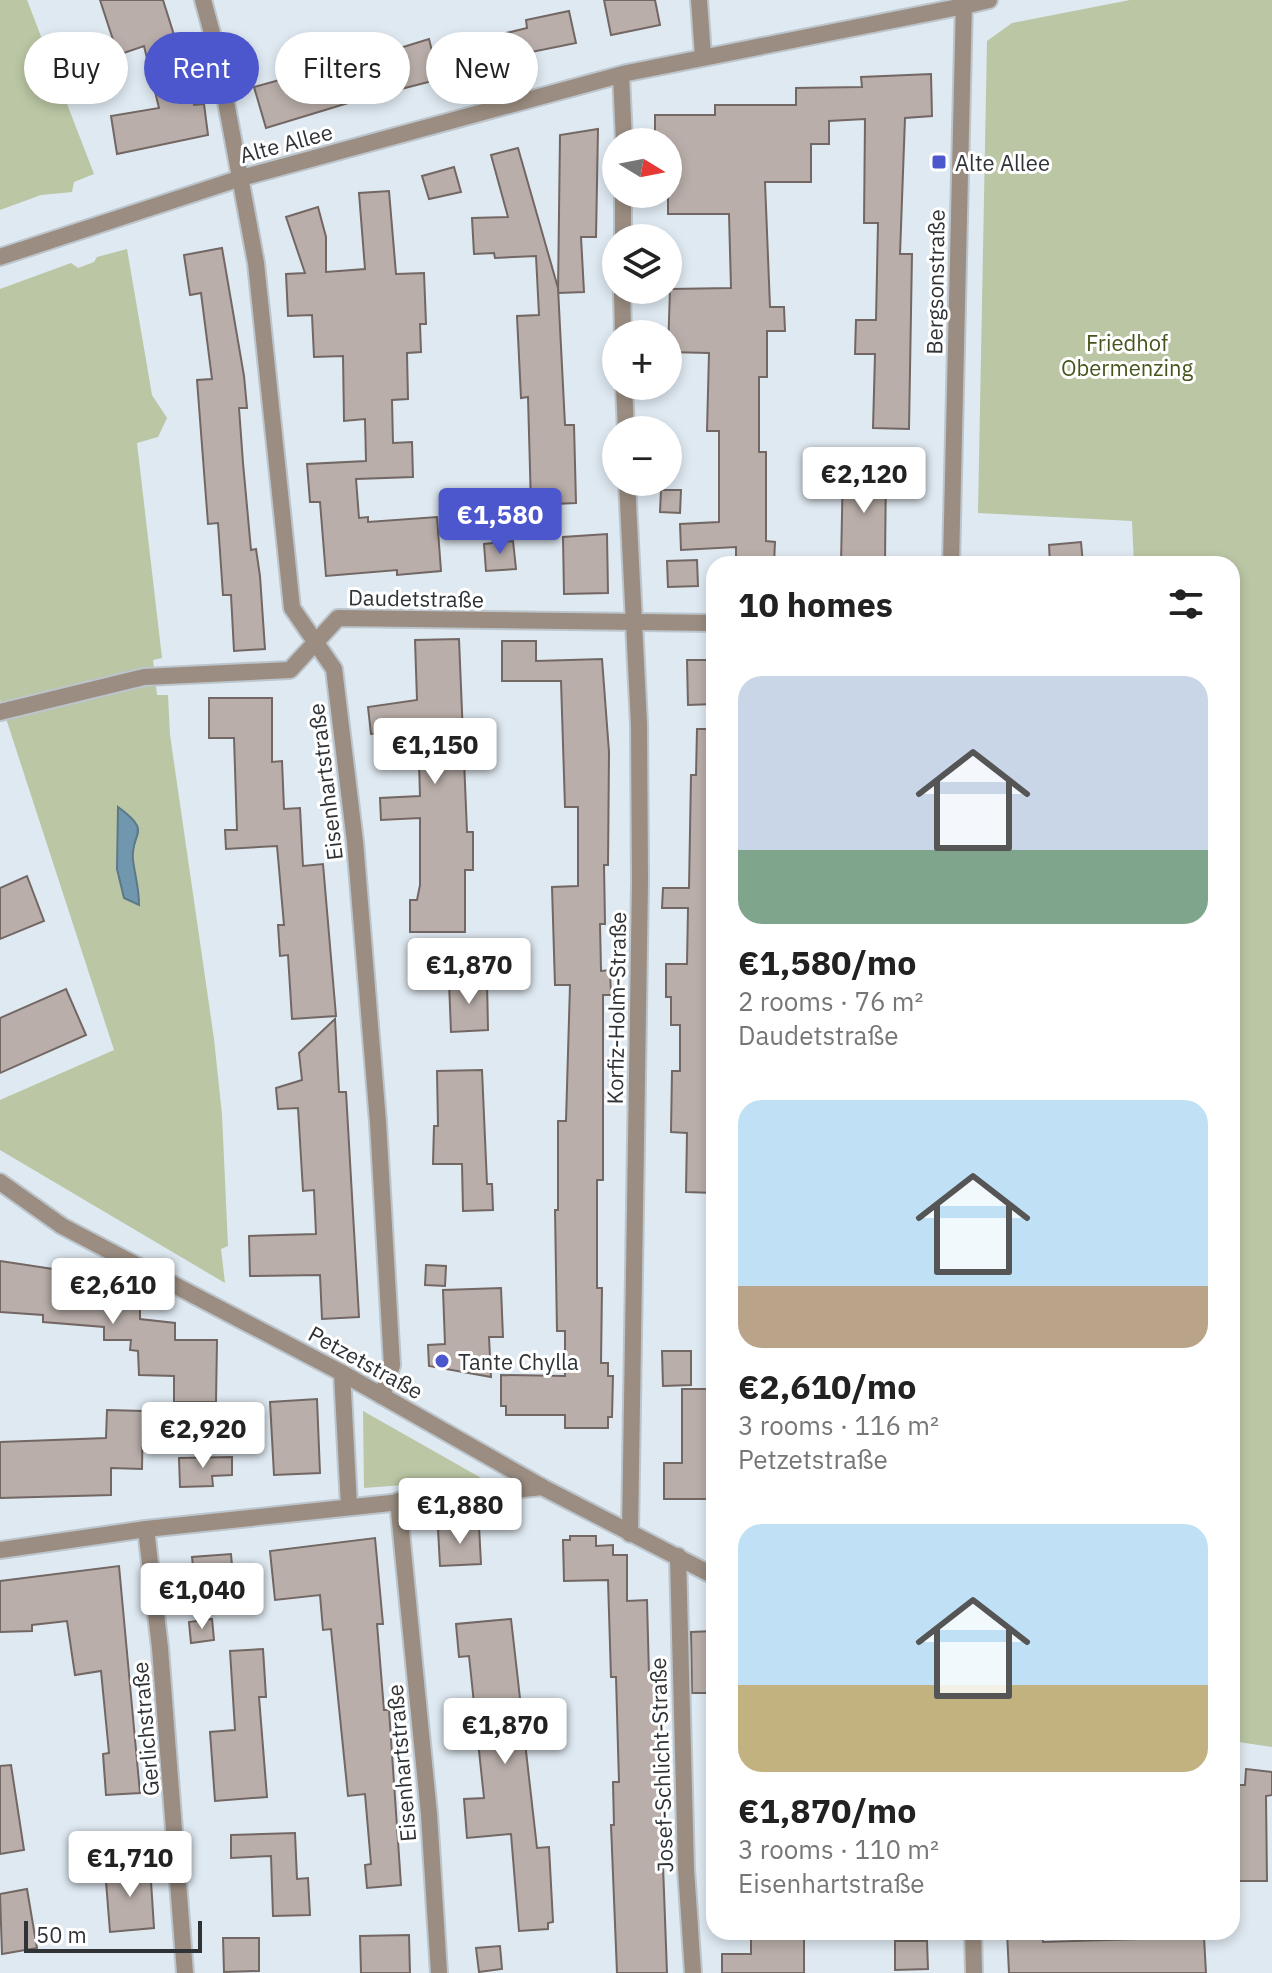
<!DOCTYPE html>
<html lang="en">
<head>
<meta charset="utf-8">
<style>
  :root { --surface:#fff; --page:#f6f6f6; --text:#222; --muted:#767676; --accent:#4c57cd }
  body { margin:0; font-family:"IBM Plex Sans",sans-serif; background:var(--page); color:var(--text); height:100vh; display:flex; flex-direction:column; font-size:30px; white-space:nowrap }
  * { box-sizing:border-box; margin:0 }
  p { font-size:26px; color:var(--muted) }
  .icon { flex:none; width:44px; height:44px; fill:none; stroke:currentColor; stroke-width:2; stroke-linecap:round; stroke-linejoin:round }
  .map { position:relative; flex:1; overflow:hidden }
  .details { position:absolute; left:706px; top:556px; width:534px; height:1384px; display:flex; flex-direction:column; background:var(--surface); border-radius:24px; box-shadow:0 4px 12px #0003 }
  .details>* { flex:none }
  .banner { position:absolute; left:24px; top:32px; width:562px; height:72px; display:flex; gap:16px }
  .needle { width:52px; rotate:100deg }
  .controls { position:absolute; left:602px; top:128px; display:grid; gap:16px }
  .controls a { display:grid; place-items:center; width:80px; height:80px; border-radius:50%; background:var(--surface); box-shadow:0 4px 12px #0003; font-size:40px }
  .scale { position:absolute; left:24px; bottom:20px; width:178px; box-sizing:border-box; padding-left:8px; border:4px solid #2f3336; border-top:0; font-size:22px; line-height:28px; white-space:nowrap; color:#2f3336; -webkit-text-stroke:6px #fff; paint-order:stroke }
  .price { position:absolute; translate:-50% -68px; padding:0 18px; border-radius:8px; background:#fff; color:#222; font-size:26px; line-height:52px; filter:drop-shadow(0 2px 4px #0008) }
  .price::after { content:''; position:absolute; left:50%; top:48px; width:24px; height:18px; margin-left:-12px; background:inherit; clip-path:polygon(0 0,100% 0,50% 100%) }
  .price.on { background:var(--accent); color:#fff }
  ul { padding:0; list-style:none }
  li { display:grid; align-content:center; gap:16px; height:424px; padding:0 32px }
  li span { display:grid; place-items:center; height:248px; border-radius:24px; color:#555 }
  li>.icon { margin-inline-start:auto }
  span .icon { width:144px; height:144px; fill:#fffc; stroke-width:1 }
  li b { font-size:34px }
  h2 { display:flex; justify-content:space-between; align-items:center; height:96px; padding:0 32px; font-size:34px }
  .tag { padding:0 28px; border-radius:36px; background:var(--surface); box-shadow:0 4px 12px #0003; font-size:28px; line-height:72px }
  .tag.on { background:var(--accent); color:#fff }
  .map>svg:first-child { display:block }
  .green { fill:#bac6a4 }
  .water { fill:#7097ad; stroke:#5c7989; stroke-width:2 }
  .building { fill:#b9aea9; stroke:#726763; stroke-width:2 }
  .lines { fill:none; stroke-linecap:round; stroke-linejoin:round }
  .minor-casing { stroke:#bcc5cc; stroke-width:20 }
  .tertiary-casing { stroke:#bcc5cc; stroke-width:20 }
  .minor { stroke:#9b8d81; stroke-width:16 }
  .tertiary { stroke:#9b8d81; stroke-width:16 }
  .poi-dot { fill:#4c57cd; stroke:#fff; stroke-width:3 }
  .labels { text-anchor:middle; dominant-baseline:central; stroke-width:6; stroke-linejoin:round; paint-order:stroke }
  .street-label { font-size:22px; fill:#2f3336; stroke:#fff }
  .poi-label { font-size:22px; fill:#2f3336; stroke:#fff; text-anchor:start }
  .park-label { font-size:22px; fill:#45561d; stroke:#fff }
</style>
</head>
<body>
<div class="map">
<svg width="1272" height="1973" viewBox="0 0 1272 1973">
  <rect width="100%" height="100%" fill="#dfe9f1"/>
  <g class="green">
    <polygon points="0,0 27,0 94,174 74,182 72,192 41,195 0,210"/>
    <polygon points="1130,0 1272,0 1272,1747 1232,1741 1232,564 1134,564 1132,521 978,513 987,41 1012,23"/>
    <polygon points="127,249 152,395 167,418 158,437 137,443 162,658 153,660 157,695 168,695 170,735 214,1039 222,1115 228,1246 221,1249 225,1283 0,1150 0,1100 114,1050 0,700 0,289 71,263 78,268 94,262 97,257"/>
    <polygon points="363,1411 483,1479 364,1488"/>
  </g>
  <path class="water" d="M118,807C154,833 130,832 133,860C135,876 139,888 139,905L124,898L117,869Z"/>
  <g class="building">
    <polygon points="100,0 163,0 180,54 188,52 194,105 204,104 208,135 117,154 111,116 159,108 144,46 118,55"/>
    <polygon points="604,0 655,0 660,25 611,35"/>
    <polygon points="569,11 576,43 502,58 503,63 397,90 387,52 429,39 432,51 527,28 526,20"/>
    <polygon points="344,41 351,63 378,55 381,93 266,128 254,87 294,76 297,88 333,78 324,47"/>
    <polygon points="931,74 932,116 905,118 900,254 912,254 909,429 873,428 875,354 855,354 856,320 876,320 878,223 864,223 865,119 829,121 829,144 811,144 811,182 765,182 770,307 784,307 785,331 767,331 767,377 759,377 759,452 766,452 766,541 775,542 774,564 736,564 736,547 681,550 680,524 719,522 719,431 707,431 709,353 668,352 670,289 731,288 729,214 668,214 668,142 655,142 655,115 715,115 715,105 796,105 796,88 862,87 861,77"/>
    <polygon points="598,129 596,237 581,237 584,292 558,293 560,135"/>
    <polygon points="518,148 558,288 565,425 574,425 576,503 531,505 528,397 521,398 517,316 539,315 536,256 495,258 494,253 474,254 472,218 508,217 491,155"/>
    <polygon points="454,167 461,192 429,199 422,176"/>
    <polygon points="389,191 396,274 424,273 426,324 420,324 421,352 407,353 408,399 392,400 393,443 412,442 413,477 356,479 359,518 368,517 368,522 437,517 441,571 397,575 397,570 326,576 320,502 310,502 307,464 366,461 365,419 344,421 343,356 314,357 312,315 288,316 286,274 305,273 286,217 318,207 326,237 326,272 365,269 359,193"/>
    <polygon points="222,248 244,376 247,408 239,408 243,463 251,550 256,549 260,576 265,649 234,651 231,595 223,595 218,523 208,524 197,380 212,379 201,293 190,295 184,255"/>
    <polygon points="843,466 886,466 885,564 841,564"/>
    <polygon points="661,490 681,490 680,513 660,512"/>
    <polygon points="607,534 608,593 564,594 563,537"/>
    <polygon points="513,541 516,569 486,571 484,544"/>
    <polygon points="1081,542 1083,564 1050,564 1049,545"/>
    <polygon points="697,560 698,586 668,587 667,561"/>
    <polygon points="459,639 467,832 473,832 473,870 465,870 465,932 410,932 410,900 417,900 420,885 420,818 381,820 380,798 420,796 418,728 371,734 368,707 417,700 415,640"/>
    <polygon points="502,641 536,641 536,661 602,659 609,752 608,865 604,865 605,924 600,924 601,971 610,970 611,995 603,995 603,1180 597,1180 597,1288 602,1288 601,1363 608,1363 608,1376 613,1376 612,1417 608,1417 608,1428 565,1428 565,1415 506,1415 506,1406 501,1406 501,1375 565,1376 565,1331 557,1331 555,1210 558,1210 558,1121 566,1121 570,985 555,985 552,887 578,886 578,807 565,807 561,681 502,681"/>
    <polygon points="687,660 714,660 714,704 688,705"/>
    <polygon points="209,698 272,698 272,762 282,761 284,809 300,808 303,866 323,864 336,1016 292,1019 288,955 280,956 278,925 284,925 277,846 226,849 225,830 237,830 234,738 209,738"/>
    <polygon points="697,729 714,729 714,963 710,963 714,1193 686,1192 687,1133 671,1132 672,1071 680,1071 680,1025 671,1025 671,997 666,997 666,964 687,964 688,908 662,908 663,888 689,888 691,775 696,775"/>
    <polygon points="27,876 44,921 0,939 0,888"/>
    <polygon points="487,981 488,1030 451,1032 449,982"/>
    <polygon points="66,989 86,1035 0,1073 0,1018"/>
    <polygon points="335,1019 339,1092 346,1092 359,1317 322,1319 320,1275 250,1276 249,1236 316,1234 314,1190 303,1191 298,1108 278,1109 276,1088 302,1080 299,1053"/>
    <polygon points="482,1070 487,1184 492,1184 493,1210 463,1211 462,1164 433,1164 434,1126 438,1126 437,1071"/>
    <polygon points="0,1261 93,1275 91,1300 140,1300 140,1319 175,1323 175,1340 217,1340 216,1402 174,1402 174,1376 139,1375 138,1351 130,1350 131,1340 104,1340 104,1327 43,1322 43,1315 0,1312"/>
    <polygon points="426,1265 446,1266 445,1286 425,1285"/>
    <polygon points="501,1288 503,1337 489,1337 491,1377 429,1366 428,1345 445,1344 443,1290"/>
    <polygon points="662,1351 691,1351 691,1385 663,1386"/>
    <polygon points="682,1389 714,1389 714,1499 664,1499 664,1463 682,1463"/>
    <polygon points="317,1399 320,1473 274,1475 270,1402"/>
    <polygon points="107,1410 143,1411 142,1469 111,1468 111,1495 0,1498 0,1442 106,1438"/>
    <polygon points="232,1457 232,1475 212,1476 213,1486 180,1487 179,1458"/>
    <polygon points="479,1526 481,1564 440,1566 438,1529"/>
    <polygon points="570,1536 596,1536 596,1546 613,1545 613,1555 627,1555 627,1601 647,1600 649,1676 656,1676 667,1973 617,1973 611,1825 614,1825 613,1782 619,1782 618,1748 616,1677 611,1677 608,1580 564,1581 563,1540 570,1540"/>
    <polygon points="375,1538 383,1624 377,1624 384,1710 389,1710 401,1885 367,1888 365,1865 371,1864 365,1794 348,1796 331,1629 323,1630 320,1595 275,1600 270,1551"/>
    <polygon points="231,1554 236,1611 198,1614 192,1557"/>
    <polygon points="119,1566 140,1793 106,1795 103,1754 109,1753 101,1671 75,1675 67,1621 32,1625 32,1631 0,1632 0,1581"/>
    <polygon points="212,1619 214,1640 191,1643 189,1622"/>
    <polygon points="511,1619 537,1848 549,1847 553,1922 548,1923 548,1929 519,1931 511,1834 467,1838 464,1799 484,1798 469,1656 459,1657 456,1624"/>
    <polygon points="714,1631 714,1693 692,1693 691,1632"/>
    <polygon points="263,1649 266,1697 259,1697 267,1797 215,1801 210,1732 235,1730 230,1651"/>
    <polygon points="11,1765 24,1850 0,1854 0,1766"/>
    <polygon points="1246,1769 1272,1772 1272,1795 1266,1796 1267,1881 1232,1881 1232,1785 1245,1785"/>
    <polygon points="295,1833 297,1879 308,1878 310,1915 273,1916 271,1856 231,1858 231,1835"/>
    <polygon points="150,1866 154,1928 110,1932 105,1869"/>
    <polygon points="27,1889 37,1948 2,1954 0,1894"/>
    <polygon points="1007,1932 1042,1932 1043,1942 1204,1937 1206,1973 1009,1973"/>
    <polygon points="409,1935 410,1973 361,1973 360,1936"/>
    <polygon points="751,1936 804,1936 804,1973 722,1973 722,1954 751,1954"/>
    <polygon points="223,1938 259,1938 259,1971 224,1972"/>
    <polygon points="895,1941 927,1941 928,1969 895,1970"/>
    <polygon points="500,1946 502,1969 479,1972 476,1948"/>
  </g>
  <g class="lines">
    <g class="minor-casing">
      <g id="minor">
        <polyline points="203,0 216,48 256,263 292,608 334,669 355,842 378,1122 392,1365 382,1396"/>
        <polyline points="699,0 703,56"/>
        <polyline points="964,6 989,0"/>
        <polyline points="621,75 624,142"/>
        <polyline points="623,238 623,194"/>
        <polyline points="622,290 623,334"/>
        <polyline points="624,386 626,430"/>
        <polyline points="627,482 639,724 640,881 630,1534"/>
        <polyline points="0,712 144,677 290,670 338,618 714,623"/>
        <polyline points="0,1182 62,1226 342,1373 542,1487 714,1576"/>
        <polyline points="342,1373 349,1506"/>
        <polyline points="398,1501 429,1814 439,1973"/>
        <polyline points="146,1529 160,1648 185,1973"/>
        <polyline points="0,1550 146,1529 542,1487"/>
        <polyline points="678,1556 686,1869 693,1973"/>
      </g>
    </g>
    <g class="tertiary-casing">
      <g id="tertiary">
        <polyline points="0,257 241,178 627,73 964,6"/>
        <polyline points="951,564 964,0"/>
        <polyline points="973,1932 974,1973"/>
      </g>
    </g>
    <use href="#minor" class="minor"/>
    <use href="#tertiary" class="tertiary"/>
  </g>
  <g class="poi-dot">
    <rect x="931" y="154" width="16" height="16" rx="4"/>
    <circle cx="442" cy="1361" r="8"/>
  </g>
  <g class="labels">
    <g class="street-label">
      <text transform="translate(286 143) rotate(-15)">Alte Allee</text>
      <text transform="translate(935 282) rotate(-89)">Bergsonstraße</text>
      <text transform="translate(416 598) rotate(1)">Daudetstraße</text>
      <text transform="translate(325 782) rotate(-97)">Eisenhartstraße</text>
      <text transform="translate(616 1008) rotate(-89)">Korfiz-Holm-Straße</text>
      <text transform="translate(366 1362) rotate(29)">Petzetstraße</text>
      <text transform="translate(145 1729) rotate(-95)">Gerlichstraße</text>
      <text transform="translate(401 1763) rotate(-95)">Eisenhartstraße</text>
      <text transform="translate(661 1765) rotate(-92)">Josef-Schlicht-Straße</text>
    </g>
    <g class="poi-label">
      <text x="955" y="162">Alte Allee</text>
      <text x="458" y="1361">Tante Chylla</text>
    </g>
    <g class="park-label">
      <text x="1127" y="342">Friedhof<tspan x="1127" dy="25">Obermenzing</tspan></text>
    </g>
  </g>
</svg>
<div class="controls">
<a><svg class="needle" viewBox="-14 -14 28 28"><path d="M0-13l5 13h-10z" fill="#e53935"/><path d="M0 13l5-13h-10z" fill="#767676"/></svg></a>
<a><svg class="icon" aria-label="layers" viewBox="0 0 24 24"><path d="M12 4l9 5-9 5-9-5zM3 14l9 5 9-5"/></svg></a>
<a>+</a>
<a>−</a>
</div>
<div class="scale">50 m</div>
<b class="price" style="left:864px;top:515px">€2,120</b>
<b class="price on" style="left:500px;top:556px">€1,580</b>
<b class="price" style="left:435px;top:786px">€1,150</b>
<b class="price" style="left:469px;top:1006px">€1,870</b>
<b class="price" style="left:113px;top:1326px">€2,610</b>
<b class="price" style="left:203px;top:1470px">€2,920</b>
<b class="price" style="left:460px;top:1546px">€1,880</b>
<b class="price" style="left:202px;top:1631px">€1,040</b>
<b class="price" style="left:505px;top:1766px">€1,870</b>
<b class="price" style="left:130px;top:1899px">€1,710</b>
<div class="banner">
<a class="tag">Buy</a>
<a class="tag on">Rent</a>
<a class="tag">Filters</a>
<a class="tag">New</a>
</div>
<section class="details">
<h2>10 homes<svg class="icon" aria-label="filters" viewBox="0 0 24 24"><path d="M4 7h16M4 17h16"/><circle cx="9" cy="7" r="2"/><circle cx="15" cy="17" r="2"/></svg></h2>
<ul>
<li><span style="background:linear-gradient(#c9d6e8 70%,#7fa58c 0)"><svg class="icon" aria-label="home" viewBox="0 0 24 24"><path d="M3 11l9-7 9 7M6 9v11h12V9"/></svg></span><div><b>€1,580/mo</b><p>2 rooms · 76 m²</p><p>Daudetstraße</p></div></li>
<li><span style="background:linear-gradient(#bfe0f5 75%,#b9a48a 0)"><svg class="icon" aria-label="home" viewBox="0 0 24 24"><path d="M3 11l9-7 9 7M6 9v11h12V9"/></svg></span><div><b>€2,610/mo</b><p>3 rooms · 116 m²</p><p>Petzetstraße</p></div></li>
<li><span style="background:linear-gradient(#bfe0f5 65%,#c2b280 0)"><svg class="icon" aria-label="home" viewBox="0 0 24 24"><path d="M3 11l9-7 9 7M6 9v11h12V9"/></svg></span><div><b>€1,870/mo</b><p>3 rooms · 110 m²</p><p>Eisenhartstraße</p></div></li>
</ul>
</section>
</div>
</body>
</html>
